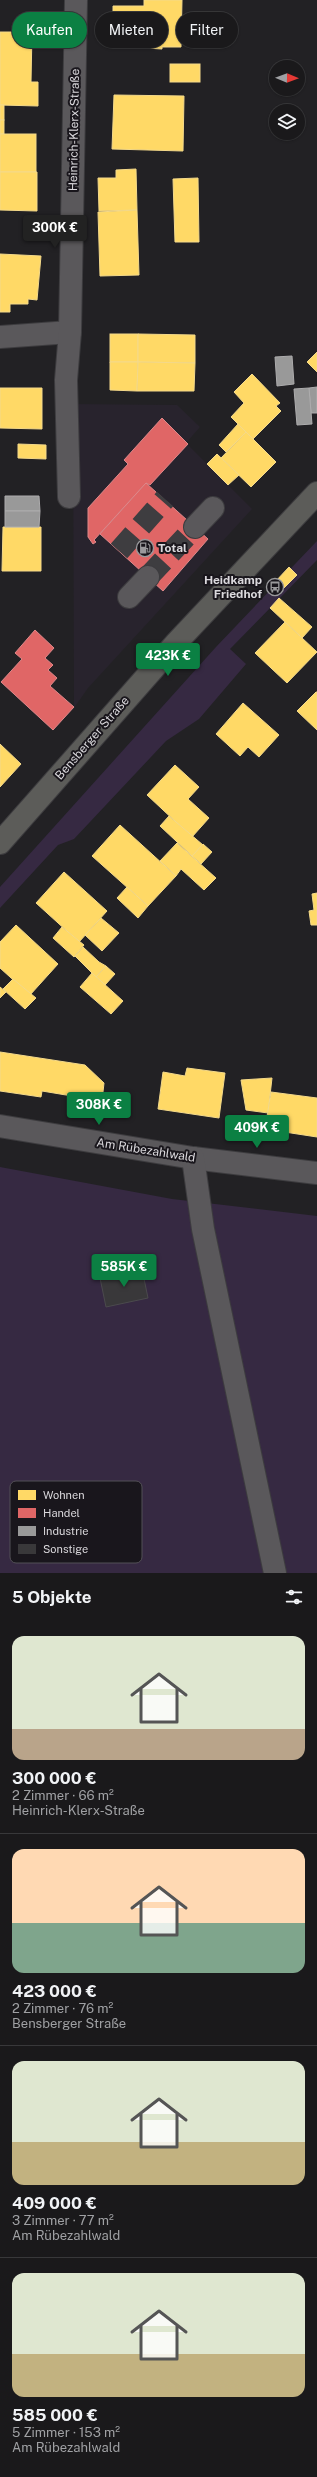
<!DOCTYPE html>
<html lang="de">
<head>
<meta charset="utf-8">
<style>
  :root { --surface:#1a191b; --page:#232224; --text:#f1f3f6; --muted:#9fa0a3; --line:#38383a; --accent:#0b8043 }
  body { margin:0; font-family:"Public Sans",sans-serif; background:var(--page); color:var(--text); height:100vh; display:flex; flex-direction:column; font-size:15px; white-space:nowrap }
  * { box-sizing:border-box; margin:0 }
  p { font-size:13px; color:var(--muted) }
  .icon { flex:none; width:22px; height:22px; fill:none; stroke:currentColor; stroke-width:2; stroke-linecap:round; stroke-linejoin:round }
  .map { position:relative; height:1573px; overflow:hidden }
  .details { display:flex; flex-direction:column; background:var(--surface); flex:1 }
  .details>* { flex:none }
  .guide { position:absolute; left:12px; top:12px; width:293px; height:36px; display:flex; gap:8px }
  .needle { width:26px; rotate:91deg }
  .tools { position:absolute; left:269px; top:60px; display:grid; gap:8px }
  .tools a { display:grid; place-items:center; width:36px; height:36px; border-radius:50%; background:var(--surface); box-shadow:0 1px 3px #0004,0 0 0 1px var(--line); font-size:20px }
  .price { position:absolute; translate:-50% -34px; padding:0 9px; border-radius:4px; background:var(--accent); color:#fff; font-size:13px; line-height:26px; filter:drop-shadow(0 1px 2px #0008) }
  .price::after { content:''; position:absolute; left:50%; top:24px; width:12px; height:9px; margin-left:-6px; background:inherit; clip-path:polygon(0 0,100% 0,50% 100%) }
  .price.on { background:#222; color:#fff }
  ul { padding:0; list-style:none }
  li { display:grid; align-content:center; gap:8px; height:212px; padding:0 12px }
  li+li { border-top:1px solid var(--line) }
  li span { display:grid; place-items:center; height:124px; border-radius:12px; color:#555 }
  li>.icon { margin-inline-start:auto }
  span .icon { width:72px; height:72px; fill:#fffc; stroke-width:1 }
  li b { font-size:17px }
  h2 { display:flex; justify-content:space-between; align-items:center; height:48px; padding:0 12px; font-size:17px }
  .pill { padding:0 14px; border-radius:18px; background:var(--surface); box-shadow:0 1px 3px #0004,0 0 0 1px var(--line); font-size:14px; line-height:36px }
  .pill.on { background:var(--accent); color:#fff }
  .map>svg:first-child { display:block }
  .built { fill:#28232d }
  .green { fill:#362942 }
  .homes { fill:#ffd966; stroke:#f4d98a }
  .shops { fill:#e06666; stroke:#de888a }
  .industry { fill:#999; stroke:#adacad }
  .building { fill:#39383a; stroke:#4b4a4d }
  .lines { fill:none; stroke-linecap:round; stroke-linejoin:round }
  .minor-tunnel { stroke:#3e3d40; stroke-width:22; stroke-dasharray:22 11; stroke-linecap:butt }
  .minor-casing { stroke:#3d3c3f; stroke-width:24 }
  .major-casing { stroke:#3d3c3f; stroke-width:24 }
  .minor { stroke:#5a585b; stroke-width:22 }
  .major { stroke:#5c5c59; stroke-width:22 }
  .labels { text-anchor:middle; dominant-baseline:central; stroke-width:4; stroke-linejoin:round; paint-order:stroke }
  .street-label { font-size:12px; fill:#dbd9dd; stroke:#19161c }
  .poi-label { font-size:12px; font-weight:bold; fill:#dbd9dd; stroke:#19161c; text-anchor:start }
  .key { fill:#19161c; stroke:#535056; stroke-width:1 }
  .key-label { font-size:11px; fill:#dbd9dd }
</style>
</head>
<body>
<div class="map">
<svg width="317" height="1573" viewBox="0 0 317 1573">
  <rect width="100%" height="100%" fill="#222124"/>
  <polygon class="built" points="73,404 177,405 200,427 186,443 252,509 88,688 74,708"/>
  <g class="green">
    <polygon points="317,541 317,560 230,649 246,664 199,719 166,741 74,839 58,845 0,908 0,887 216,647"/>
    <polygon points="0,1167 172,1199 317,1216 317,1573 0,1573"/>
  </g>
  <g class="homes">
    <polygon points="144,0 182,0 181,47 162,47 162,49 113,46 113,6 144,6"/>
    <polygon points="0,32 32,32 31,82 38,82 38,106 0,105"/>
    <rect x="170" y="64" width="30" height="18"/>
    <polygon points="114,95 184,96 183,151 112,149"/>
    <rect x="0" y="105" width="4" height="15"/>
    <rect x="0" y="120" width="4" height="14"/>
    <rect x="0" y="134" width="36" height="38"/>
    <polygon points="136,169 137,210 99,211 98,178 116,178 116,170"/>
    <polygon points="0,172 37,172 37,211 0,210"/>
    <polygon points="198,178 199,242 175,242 173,179"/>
    <polygon points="137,210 139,275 100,276 98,212"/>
    <polygon points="0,254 41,256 37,300 28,299 28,304 10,304 10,312 0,312"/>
    <rect x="110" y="334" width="28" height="28"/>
    <polygon points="138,334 195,335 195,363 138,362"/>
    <polygon points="317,352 317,372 307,362"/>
    <polygon points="110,362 138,362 137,391 110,390"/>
    <polygon points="138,362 195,363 194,391 137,391"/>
    <polygon points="252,374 280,403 276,406 281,411 253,439 231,417 244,403 234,392"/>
    <polygon points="0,388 42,388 42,429 0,428"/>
    <polygon points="238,424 246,432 226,452 219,445"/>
    <polygon points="246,432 276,462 251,487 221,458"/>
    <polygon points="18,444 46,445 46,459 18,458"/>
    <polygon points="217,454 239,475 228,485 207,464"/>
    <polygon points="3,527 41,527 41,571 2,571"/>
    <polygon points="289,567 297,575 283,589 275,582"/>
    <polygon points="279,598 312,627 302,638 270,608"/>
    <polygon points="285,622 317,652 287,683 255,653"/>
    <polygon points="316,692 317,692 317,730 297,711"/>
    <polygon points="243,703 279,735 259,757 248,747 240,756 216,734"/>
    <polygon points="0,744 21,764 0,787"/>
    <polygon points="175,765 199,787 188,799 209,818 192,837 147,795"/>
    <polygon points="169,816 203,845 192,856 160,826"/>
    <polygon points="120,825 176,876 148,906 92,856"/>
    <polygon points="177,843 216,878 204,890 181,869 176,876 160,861"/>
    <polygon points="203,844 212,852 201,864 192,856"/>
    <polygon points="64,872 107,911 79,942 36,903"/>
    <polygon points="127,887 148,906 138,918 117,898"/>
    <polygon points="317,893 317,925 311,925 309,911 314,910 312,894"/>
    <polygon points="101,918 119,933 102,951 85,935"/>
    <polygon points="16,925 58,964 30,995 0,968 0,942"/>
    <polygon points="62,927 84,945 74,957 53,938"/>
    <polygon points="83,947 99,962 106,966 96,977 75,956"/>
    <polygon points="106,966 115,974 105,985 96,977"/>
    <polygon points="92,973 123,1001 111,1014 80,987"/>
    <polygon points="13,979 36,998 25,1009 3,989"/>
    <polygon points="0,987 6,992 0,998"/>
    <polygon points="0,1052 85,1065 104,1083 102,1101 42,1091 41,1097 0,1091"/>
    <polygon points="187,1068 225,1073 219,1118 158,1109 163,1072 185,1076"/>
    <polygon points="272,1078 268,1113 246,1110 241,1080"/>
    <polygon points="271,1092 317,1098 317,1137 265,1129"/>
  </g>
  <g class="shops">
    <polygon points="162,418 188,444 150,485 146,483 94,540 96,542 93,544 88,537 88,508 128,464 124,460"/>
    <polygon points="146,483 208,539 163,591 100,534"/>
    <polygon points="35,630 54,648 45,658 53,665 48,670 57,678 50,686 74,707 53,730 1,682 22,659 15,653"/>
  </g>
  <g class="industry">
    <polygon points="292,356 294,384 277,386 275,357"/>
    <polygon points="317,387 317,413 311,413 309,388"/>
    <polygon points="309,388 312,424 297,425 294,389"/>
    <polygon points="5,496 39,496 40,511 5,511"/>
    <polygon points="5,511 40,511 39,527 5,527"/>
  </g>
  <polygon class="building" points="142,1269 148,1298 106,1307 100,1278"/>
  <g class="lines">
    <g class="minor-tunnel">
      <polyline points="119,551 165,499"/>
      <polyline points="148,577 195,527"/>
    </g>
    <g class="minor-casing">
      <g id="minor">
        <polyline points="0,337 70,332"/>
        <polyline points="69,497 66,380 70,332 76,0"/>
        <polyline points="195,527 213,508"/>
        <polyline points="129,597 148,577"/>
        <polyline points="0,1126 193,1158 317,1173"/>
        <polyline points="193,1158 203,1229 275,1573"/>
      </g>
    </g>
    <g class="major-casing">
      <polyline id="major" points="0,843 176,643 317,493"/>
    </g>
    <use href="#minor" class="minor"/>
    <use href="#major" class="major"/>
  </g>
  <defs>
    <g id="fuel-ring" transform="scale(0.9)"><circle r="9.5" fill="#19161c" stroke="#9a999c" stroke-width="1.5"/><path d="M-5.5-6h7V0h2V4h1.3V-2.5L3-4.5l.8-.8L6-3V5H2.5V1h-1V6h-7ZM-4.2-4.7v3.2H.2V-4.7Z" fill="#9a999c"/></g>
    <g id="bus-ring" transform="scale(0.9)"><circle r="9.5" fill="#19161c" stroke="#9a999c" stroke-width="1.5"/><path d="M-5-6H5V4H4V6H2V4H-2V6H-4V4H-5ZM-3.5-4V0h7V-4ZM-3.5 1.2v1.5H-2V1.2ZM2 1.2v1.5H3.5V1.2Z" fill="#9a999c"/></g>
  </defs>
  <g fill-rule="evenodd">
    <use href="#fuel-ring" x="145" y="548"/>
    <use href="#bus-ring" x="275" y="587"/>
  </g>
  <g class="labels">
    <g class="street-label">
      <text transform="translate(74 130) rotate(-89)">Heinrich-Klerx-Straße</text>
      <text transform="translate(92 738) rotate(-49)">Bensberger Straße</text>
      <text transform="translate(146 1150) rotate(9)">Am Rübezahlwald</text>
    </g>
    <g class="poi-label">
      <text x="158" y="548">Total</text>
      <text x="262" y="580" text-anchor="end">Heidkamp<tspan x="262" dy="14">Friedhof</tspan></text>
    </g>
  </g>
  <rect x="10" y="1481" width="132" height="82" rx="6" class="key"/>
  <rect x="18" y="1490" width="18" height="10" fill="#ffd966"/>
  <rect x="18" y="1508" width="18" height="10" fill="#e06666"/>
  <rect x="18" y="1526" width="18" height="10" fill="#999"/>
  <rect x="18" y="1544" width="18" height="10" fill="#39383a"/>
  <g class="key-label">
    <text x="43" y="1499">Wohnen</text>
    <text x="43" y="1517">Handel</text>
    <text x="43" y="1535">Industrie</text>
    <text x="43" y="1553">Sonstige</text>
  </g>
</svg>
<div class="tools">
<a><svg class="needle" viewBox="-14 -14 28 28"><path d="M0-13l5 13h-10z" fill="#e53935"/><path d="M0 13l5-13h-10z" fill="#9fa0a3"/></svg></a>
<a><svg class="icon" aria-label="layers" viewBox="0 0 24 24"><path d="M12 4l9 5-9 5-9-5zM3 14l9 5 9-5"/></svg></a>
</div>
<b class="price on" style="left:55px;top:249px">300K €</b>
<b class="price" style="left:168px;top:677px">423K €</b>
<b class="price" style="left:99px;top:1126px">308K €</b>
<b class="price" style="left:257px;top:1149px">409K €</b>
<b class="price" style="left:124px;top:1288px">585K €</b>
<div class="guide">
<a class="pill on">Kaufen</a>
<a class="pill">Mieten</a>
<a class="pill">Filter</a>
</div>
</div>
<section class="details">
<h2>5 Objekte<svg class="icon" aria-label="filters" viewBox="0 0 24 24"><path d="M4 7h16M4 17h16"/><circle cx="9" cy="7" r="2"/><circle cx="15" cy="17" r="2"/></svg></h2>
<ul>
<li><span style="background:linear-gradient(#dfe7d0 75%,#b9a48a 0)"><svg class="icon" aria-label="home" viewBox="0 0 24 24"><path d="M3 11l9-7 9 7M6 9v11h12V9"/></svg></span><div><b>300 000 €</b><p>2 Zimmer · 66 m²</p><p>Heinrich-Klerx-Straße</p></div></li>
<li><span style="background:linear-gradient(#ffd9b3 60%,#7fa58c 0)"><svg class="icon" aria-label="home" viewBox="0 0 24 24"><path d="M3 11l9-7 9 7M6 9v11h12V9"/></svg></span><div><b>423 000 €</b><p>2 Zimmer · 76 m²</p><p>Bensberger Straße</p></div></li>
<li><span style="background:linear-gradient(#dfe7d0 65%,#c2b280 0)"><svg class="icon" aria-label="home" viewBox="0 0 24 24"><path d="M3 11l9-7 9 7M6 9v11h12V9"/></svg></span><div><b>409 000 €</b><p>3 Zimmer · 77 m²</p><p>Am Rübezahlwald</p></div></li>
<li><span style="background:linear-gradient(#dfe7d0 65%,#c2b280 0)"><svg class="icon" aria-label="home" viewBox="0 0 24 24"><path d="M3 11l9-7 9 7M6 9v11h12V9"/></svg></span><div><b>585 000 €</b><p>5 Zimmer · 153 m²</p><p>Am Rübezahlwald</p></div></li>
</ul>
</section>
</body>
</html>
